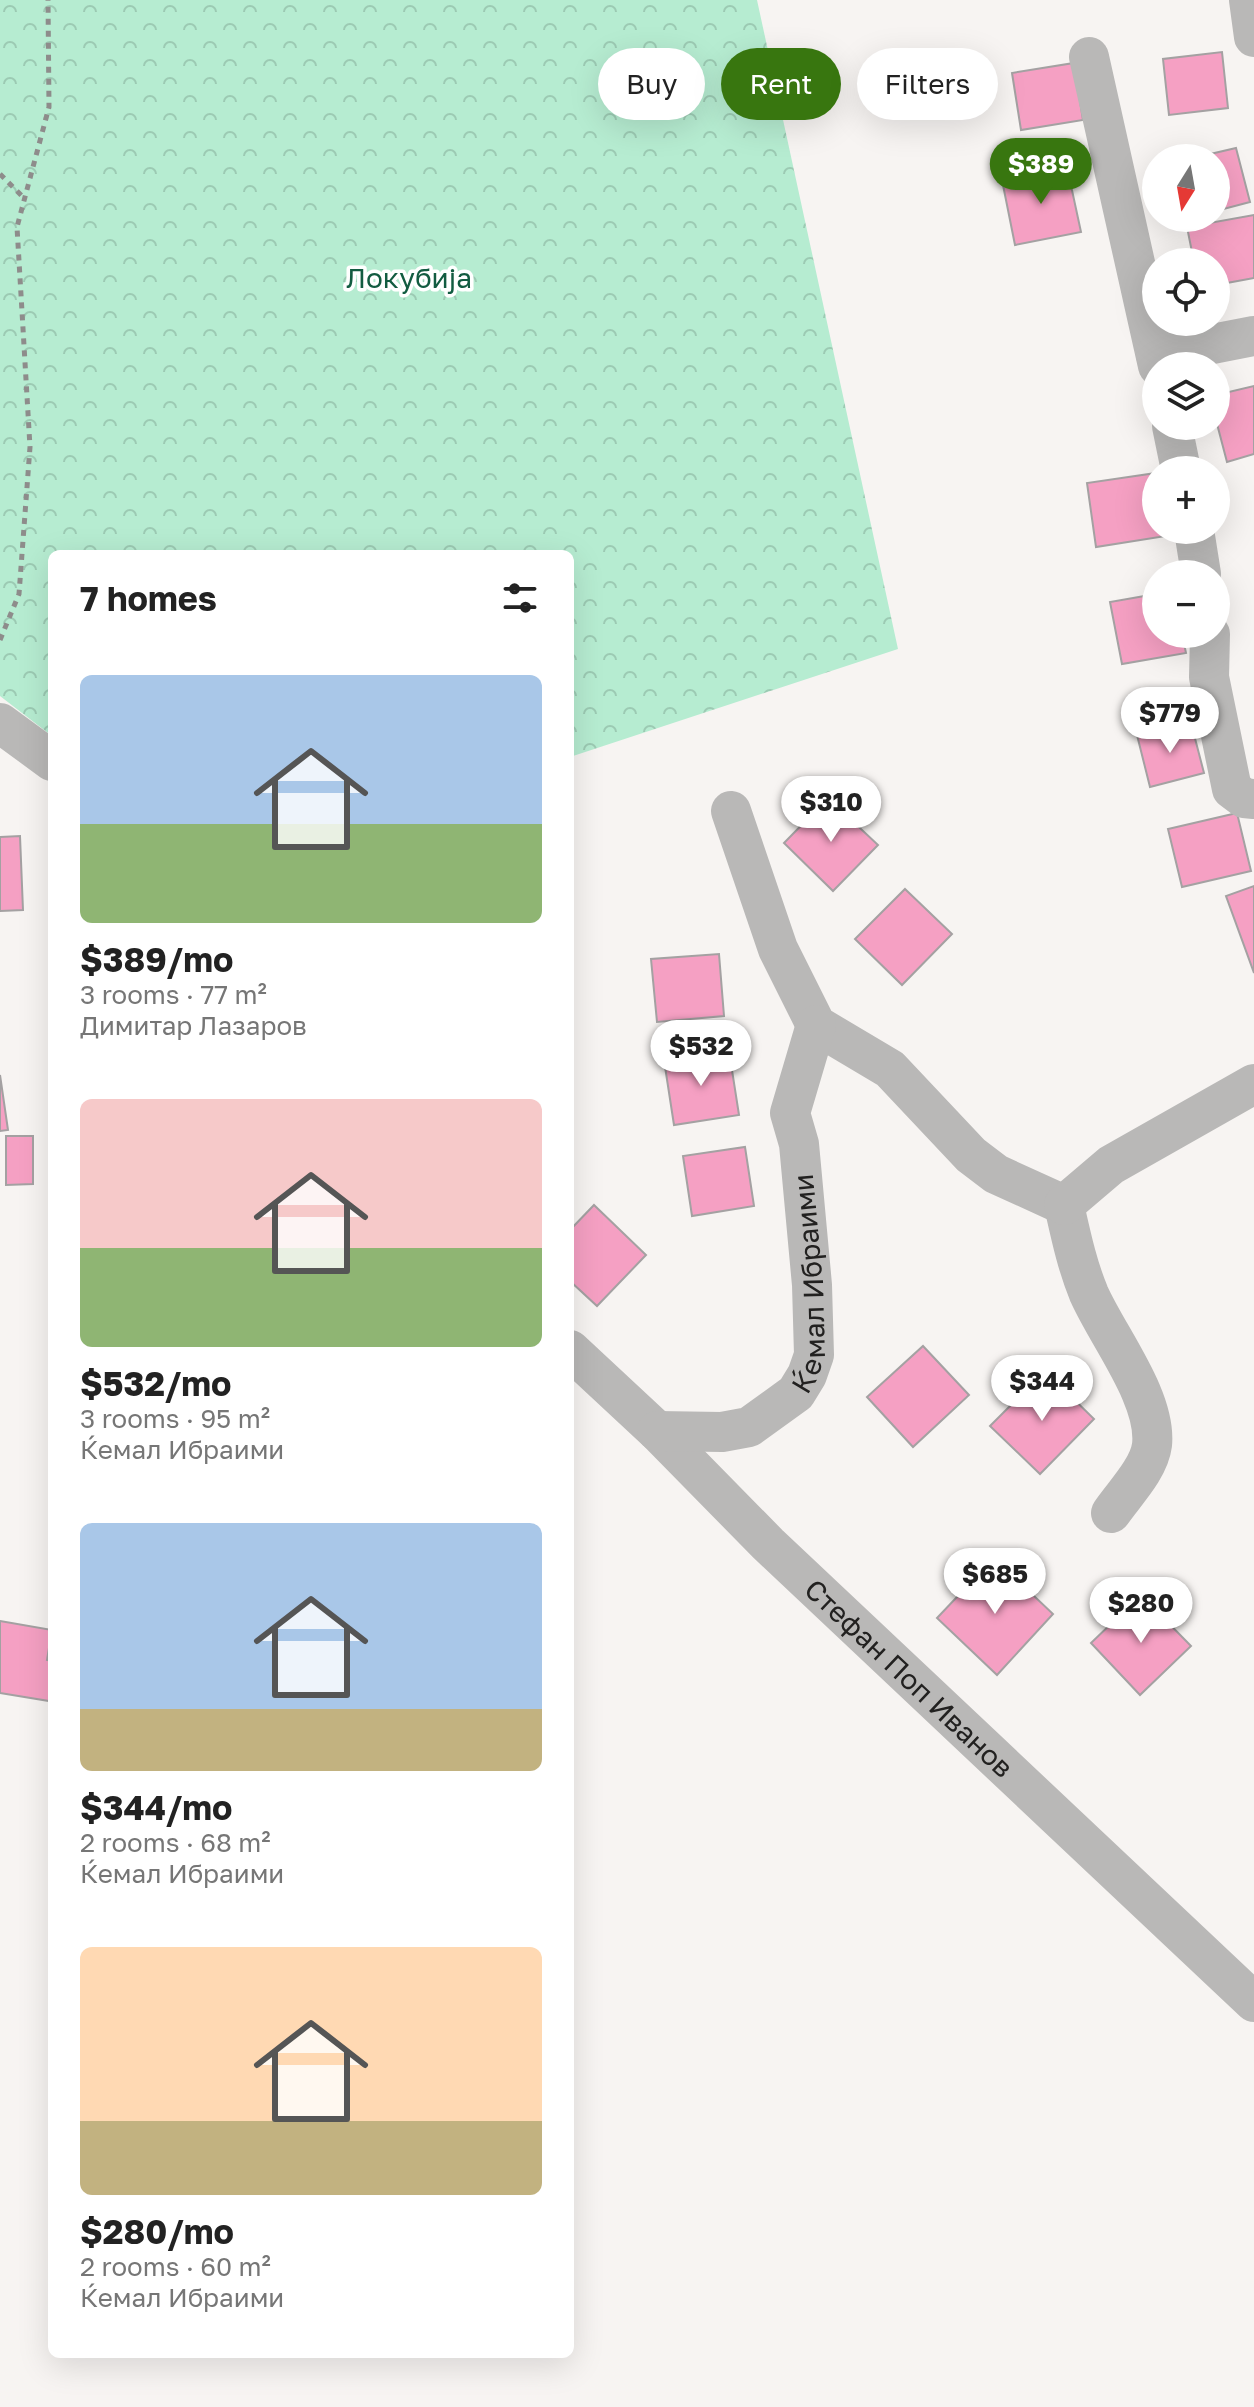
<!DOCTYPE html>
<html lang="en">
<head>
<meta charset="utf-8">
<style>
  :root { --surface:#fff; --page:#f6f6f6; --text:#222; --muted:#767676; --accent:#38760f }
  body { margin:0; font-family:"Golos Text",sans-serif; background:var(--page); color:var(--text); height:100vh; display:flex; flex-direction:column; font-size:30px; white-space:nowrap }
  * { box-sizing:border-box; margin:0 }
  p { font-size:26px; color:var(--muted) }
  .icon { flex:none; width:44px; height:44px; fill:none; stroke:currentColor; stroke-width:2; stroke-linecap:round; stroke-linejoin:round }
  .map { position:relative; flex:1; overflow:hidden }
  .panel { position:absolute; left:48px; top:550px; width:526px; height:1808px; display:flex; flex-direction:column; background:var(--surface); border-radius:12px; box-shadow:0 8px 32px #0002 }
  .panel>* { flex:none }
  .guide { position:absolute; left:598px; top:48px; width:536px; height:72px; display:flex; gap:16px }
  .needle { width:52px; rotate:191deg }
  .controls { position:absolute; left:1142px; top:144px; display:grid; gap:16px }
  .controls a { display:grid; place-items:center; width:88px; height:88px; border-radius:50%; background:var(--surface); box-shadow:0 8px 32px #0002; font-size:40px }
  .price { position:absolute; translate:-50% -68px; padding:0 18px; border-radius:28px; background:#fff; color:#222; font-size:26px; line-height:52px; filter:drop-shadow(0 2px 4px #0008) }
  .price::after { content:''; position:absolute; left:50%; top:48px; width:24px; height:18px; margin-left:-12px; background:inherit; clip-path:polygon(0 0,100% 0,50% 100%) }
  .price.selected { background:var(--accent); color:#fff }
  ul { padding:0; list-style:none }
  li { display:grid; align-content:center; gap:16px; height:424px; padding:0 32px }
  li span { display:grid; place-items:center; height:248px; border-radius:12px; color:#555 }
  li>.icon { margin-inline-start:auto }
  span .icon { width:144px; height:144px; fill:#fffc; stroke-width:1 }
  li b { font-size:34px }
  h2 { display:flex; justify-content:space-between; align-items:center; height:96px; padding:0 32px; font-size:34px }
  .chip { padding:0 28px; border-radius:36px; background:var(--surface); box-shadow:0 8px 32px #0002; font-size:28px; line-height:72px }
  .chip.selected { background:var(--accent); color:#fff }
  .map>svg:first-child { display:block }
  .forest { fill:url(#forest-crowns) }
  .building { fill:#f5a0c3; stroke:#a4a1a2; stroke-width:2 }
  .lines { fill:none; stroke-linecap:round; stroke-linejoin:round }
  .path { stroke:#8e8c8b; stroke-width:5; stroke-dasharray:6 6; stroke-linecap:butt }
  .minor { stroke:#b9b8b7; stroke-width:40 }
  .labels { text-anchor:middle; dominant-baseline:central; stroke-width:7; stroke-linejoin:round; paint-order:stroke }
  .park-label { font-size:28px; fill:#125c41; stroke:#fff }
  .street-label { font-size:28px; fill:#222120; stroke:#fff }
</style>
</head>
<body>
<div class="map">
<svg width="1254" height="2407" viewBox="0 0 1254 2407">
  <defs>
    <pattern id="forest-crowns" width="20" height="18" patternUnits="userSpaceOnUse" patternTransform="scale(2)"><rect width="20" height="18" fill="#b6ecd1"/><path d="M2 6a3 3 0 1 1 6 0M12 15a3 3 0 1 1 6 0" fill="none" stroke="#9ccab3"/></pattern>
  </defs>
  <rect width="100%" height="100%" fill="#f7f4f2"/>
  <polygon class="forest" points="0,0 757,0 898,649 570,757 570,554 52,554 52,736 0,696"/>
  <g class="building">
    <polygon points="1222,52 1228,108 1169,115 1163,59"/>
    <polygon points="1074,63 1083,120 1021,130 1012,73"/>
    <polygon points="1236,148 1250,202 1216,211 1216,158 1193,158"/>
    <polygon points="1067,167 1081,232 1015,245 1002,180"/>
    <polygon points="1254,215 1254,278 1216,285 1216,262 1194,262 1187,227"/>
    <polygon points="1254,386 1254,454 1227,462 1216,420 1216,395"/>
    <polygon points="1156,473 1156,530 1165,530 1166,536 1096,547 1087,483"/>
    <polygon points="1156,594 1156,634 1182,634 1186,653 1122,664 1110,602"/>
    <polygon points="1191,723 1204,773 1150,787 1137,735"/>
    <polygon points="828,798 878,845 833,891 784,843"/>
    <polygon points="1237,813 1251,871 1182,887 1168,829"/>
    <polygon points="20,836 23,910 0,911 0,837"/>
    <polygon points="1254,886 1254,973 1226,896"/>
    <polygon points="905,889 952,934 902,985 855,939"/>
    <polygon points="719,954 724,1016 657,1022 651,959"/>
    <polygon points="729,1051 739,1115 674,1125 664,1060"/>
    <polygon points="0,1075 8,1130 0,1131"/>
    <polygon points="6,1136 33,1136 33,1184 6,1185"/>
    <polygon points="745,1147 754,1206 692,1216 683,1156"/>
    <polygon points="594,1205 646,1255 597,1306 570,1281 570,1230"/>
    <polygon points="923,1346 969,1395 913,1447 867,1397"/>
    <polygon points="1045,1371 1094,1419 1040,1474 990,1426"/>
    <polygon points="994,1558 1053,1614 997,1675 937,1618"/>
    <polygon points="1141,1595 1191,1646 1140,1695 1091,1643"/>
    <polygon points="0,1621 52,1630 47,1660 52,1661 49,1701 0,1693"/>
  </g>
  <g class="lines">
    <g class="path">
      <polyline points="0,174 24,198"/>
      <polyline points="0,640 19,594 30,447 17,227 49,107 48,0"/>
    </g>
    <g class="minor">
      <polyline points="1249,0 1254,37"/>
      <polyline points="1089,57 1158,366"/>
      <polyline points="1156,355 1254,336"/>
      <polyline points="1172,426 1181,470"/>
      <polyline points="1194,530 1201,574"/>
      <polyline points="1210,634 1209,677 1232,789 1244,798 1254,799"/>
      <polyline points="0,723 52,761"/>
      <polyline points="731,811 778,949 816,1025 890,1069 971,1155 996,1174 1064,1205"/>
      <path d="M1064,1205C1071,1236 1077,1265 1089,1294C1108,1337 1157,1398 1152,1445C1149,1469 1124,1494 1111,1513"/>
      <polyline points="1064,1205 1111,1165 1254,1084"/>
      <path id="s1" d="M570,1350L657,1431L768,1544L1254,2002"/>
      <path id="s2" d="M657,1431L722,1432L749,1427L796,1393L807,1375L814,1355L812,1285L799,1144L790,1113L816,1025"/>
    </g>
  </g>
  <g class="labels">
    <g class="park-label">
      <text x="409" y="277">Локубија</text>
    </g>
    <g class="street-label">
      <text stroke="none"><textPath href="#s2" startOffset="264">Ќемал Ибраими</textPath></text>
      <text stroke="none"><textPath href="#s1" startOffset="472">Стефан Поп Иванов</textPath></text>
    </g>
  </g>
</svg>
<div class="controls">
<a><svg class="needle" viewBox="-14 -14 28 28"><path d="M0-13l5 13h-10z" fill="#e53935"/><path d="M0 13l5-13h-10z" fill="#767676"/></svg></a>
<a><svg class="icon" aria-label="locate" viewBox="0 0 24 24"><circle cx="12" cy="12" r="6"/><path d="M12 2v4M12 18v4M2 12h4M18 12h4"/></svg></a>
<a><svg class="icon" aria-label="layers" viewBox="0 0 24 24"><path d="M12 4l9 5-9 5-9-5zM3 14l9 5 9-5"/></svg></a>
<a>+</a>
<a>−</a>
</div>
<b class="price selected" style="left:1041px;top:206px">$389</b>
<b class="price" style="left:1170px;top:755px">$779</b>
<b class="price" style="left:831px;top:844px">$310</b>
<b class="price" style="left:701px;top:1088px">$532</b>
<b class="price" style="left:1042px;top:1423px">$344</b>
<b class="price" style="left:995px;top:1616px">$685</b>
<b class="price" style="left:1141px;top:1645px">$280</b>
<div class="guide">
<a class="chip">Buy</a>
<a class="chip selected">Rent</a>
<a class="chip">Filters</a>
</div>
<section class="panel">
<h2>7 homes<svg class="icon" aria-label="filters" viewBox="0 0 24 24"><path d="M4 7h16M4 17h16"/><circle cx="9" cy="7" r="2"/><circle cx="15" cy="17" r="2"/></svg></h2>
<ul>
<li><span style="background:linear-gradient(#a9c7e8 60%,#8fb573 0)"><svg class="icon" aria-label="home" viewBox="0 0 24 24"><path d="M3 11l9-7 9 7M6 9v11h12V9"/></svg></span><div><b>$389/mo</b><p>3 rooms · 77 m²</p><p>Димитар Лазаров</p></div></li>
<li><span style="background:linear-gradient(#f6c9c9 60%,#8fb573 0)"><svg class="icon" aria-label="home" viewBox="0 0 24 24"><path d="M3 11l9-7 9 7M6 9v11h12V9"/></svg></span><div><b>$532/mo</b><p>3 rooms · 95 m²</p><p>Ќемал Ибраими</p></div></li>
<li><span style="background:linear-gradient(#a9c7e8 75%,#c2b280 0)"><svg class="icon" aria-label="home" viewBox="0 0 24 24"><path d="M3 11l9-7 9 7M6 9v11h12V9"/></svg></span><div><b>$344/mo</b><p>2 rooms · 68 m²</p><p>Ќемал Ибраими</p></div></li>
<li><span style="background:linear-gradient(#ffd9b3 70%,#c2b280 0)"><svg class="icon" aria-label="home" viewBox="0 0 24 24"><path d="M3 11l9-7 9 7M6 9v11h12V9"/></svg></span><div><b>$280/mo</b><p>2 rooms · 60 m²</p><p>Ќемал Ибраими</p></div></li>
</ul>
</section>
</div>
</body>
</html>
